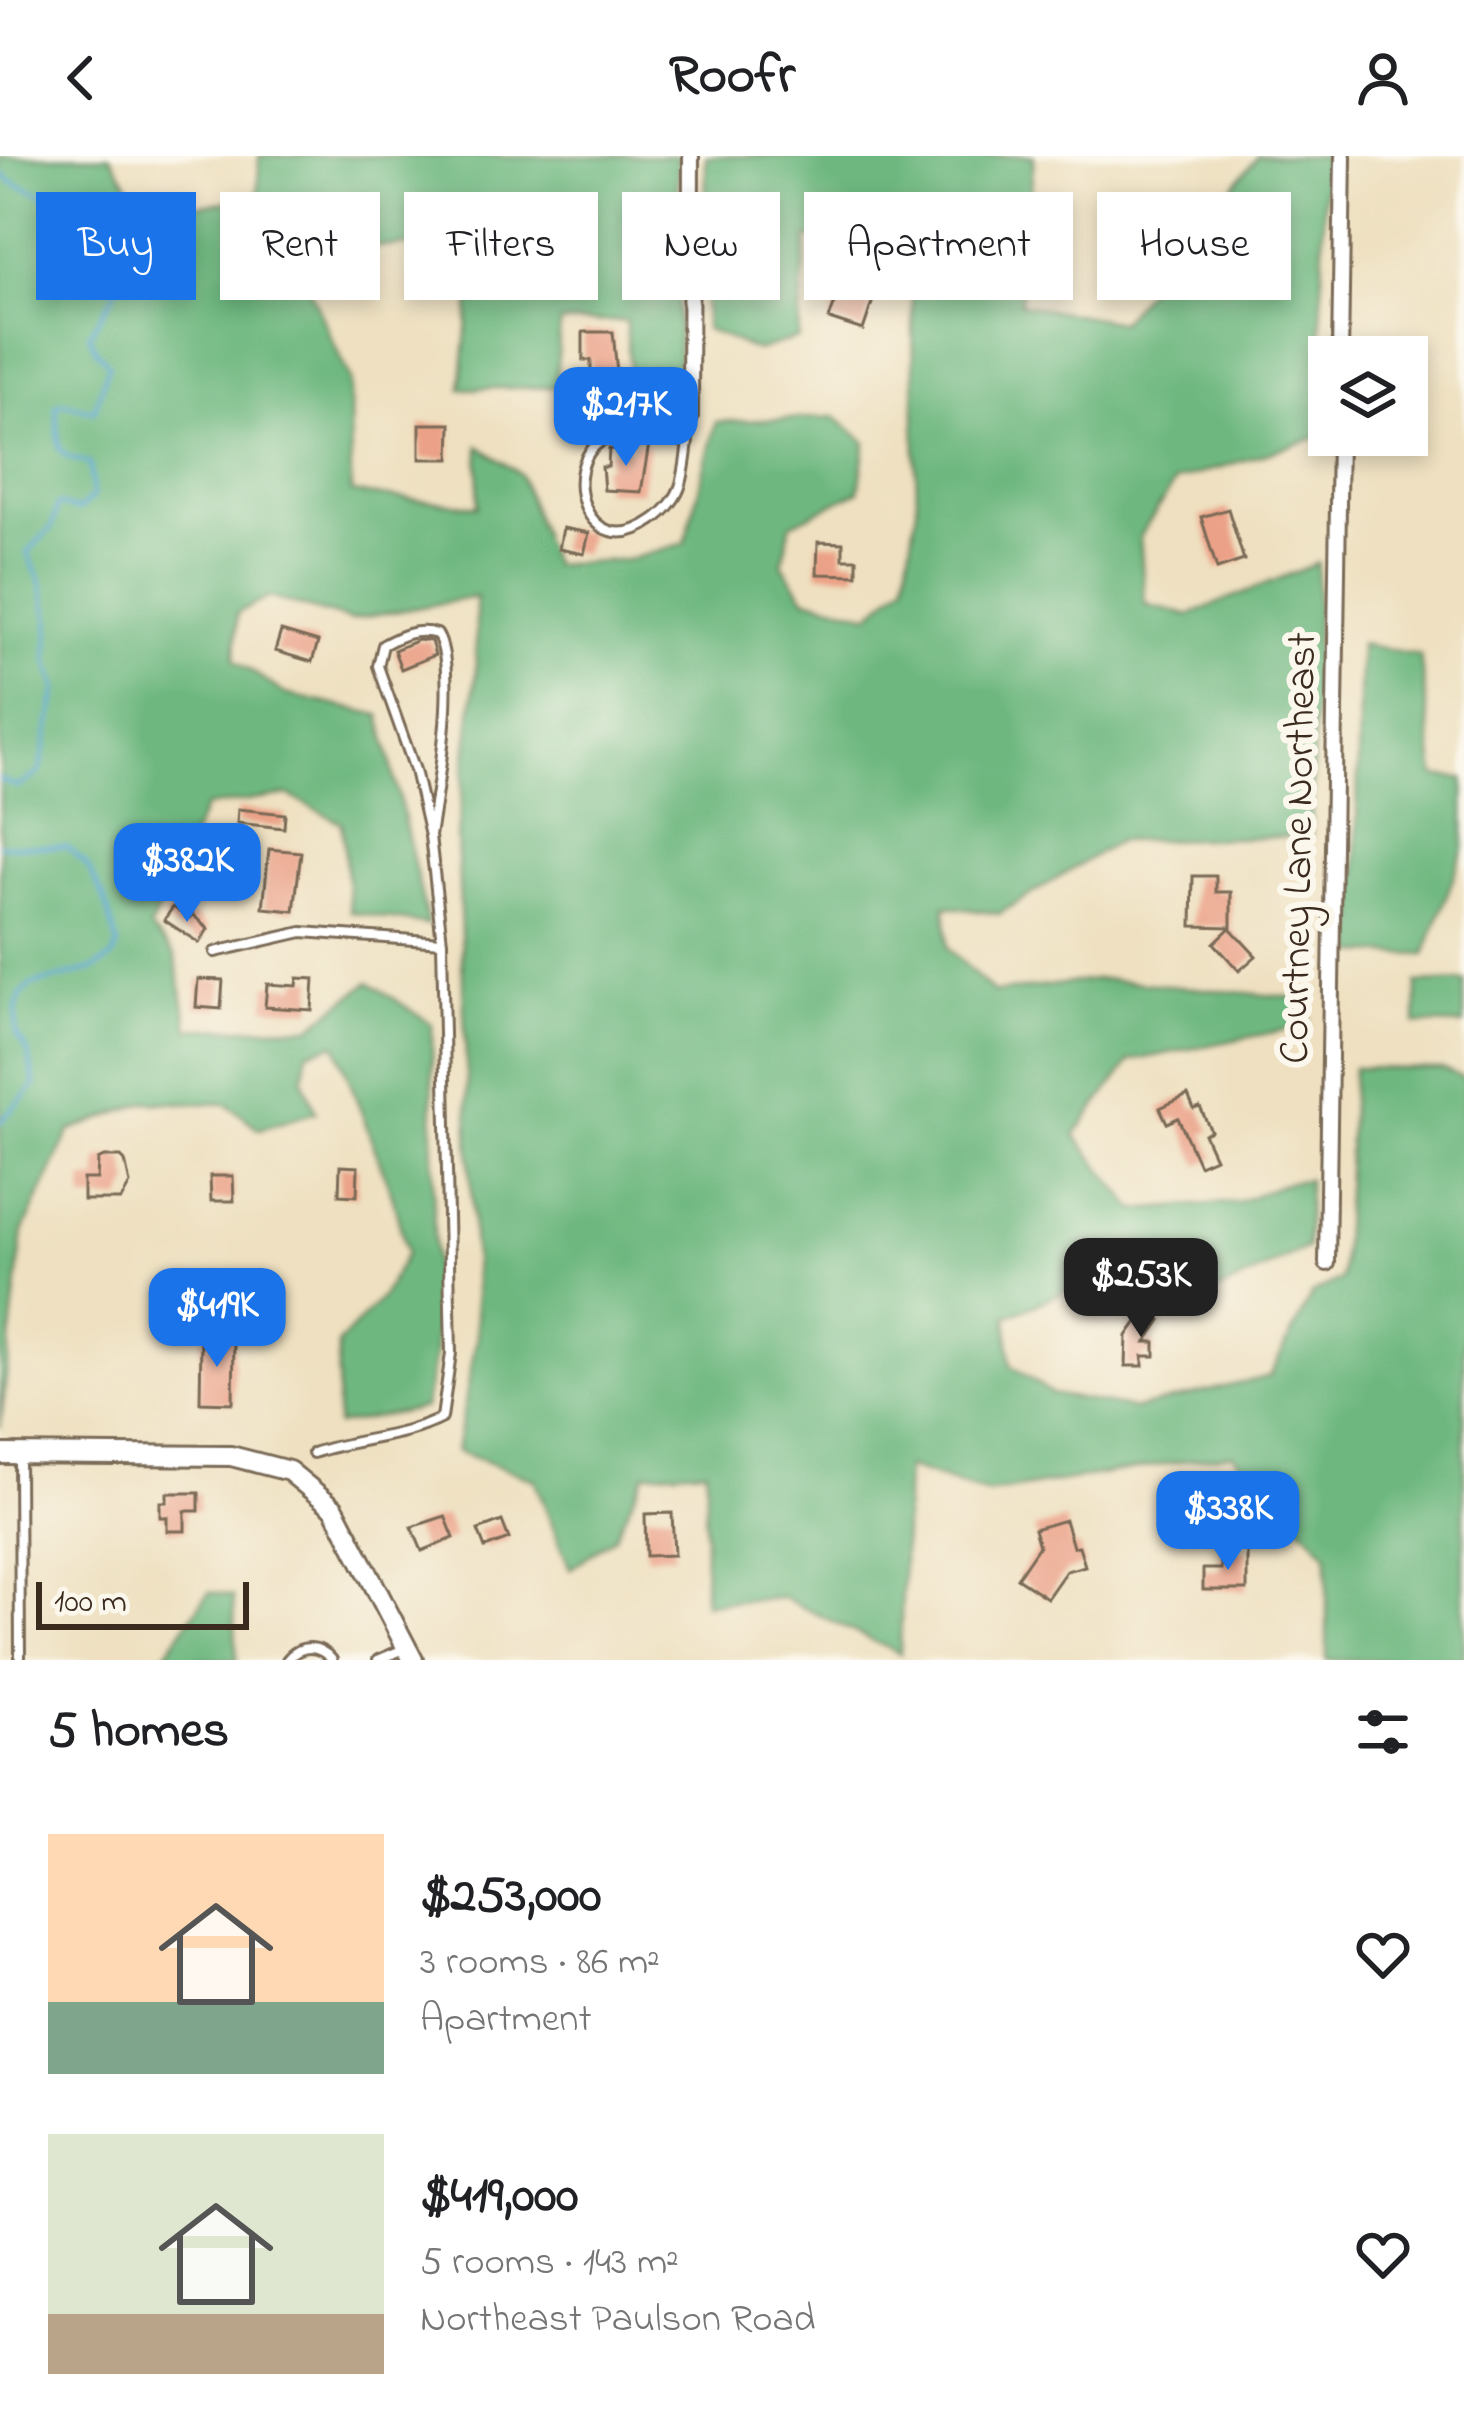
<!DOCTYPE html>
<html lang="en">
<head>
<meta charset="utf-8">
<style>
  :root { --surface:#fff; --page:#f2f2f2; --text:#202124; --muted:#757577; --accent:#1a73e8 }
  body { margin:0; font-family:"Indie Flower",sans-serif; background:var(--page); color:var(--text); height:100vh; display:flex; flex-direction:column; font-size:45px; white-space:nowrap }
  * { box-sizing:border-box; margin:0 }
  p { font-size:39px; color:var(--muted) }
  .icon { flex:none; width:66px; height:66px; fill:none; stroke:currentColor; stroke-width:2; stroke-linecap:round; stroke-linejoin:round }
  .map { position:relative; height:1504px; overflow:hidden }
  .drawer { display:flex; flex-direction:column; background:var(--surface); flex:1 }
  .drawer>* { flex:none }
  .hud { position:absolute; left:36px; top:36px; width:1392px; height:108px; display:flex; gap:24px }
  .tools { position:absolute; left:1308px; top:180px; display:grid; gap:24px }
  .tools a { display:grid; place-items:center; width:120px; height:120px; border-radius:0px; background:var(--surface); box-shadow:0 6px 18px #0003; font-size:60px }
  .scale { position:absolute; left:36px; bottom:30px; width:213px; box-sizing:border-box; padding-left:12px; border:6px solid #3b2a1e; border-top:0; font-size:33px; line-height:42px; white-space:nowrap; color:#3b2a1e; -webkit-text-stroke:9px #fbf7ec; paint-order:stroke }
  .price { position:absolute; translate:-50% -102px; padding:0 27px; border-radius:24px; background:var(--accent); color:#fff; font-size:39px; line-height:78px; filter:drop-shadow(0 3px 6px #0008) }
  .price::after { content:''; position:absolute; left:50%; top:72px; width:36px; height:27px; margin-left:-18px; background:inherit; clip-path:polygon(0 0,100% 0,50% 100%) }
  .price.current { background:#222; color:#fff }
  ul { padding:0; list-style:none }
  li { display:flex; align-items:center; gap:36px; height:300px; padding:0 48px }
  li span { display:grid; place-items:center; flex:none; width:336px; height:240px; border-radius:0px; color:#555 }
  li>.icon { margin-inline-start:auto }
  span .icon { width:144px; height:144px; fill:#fffc; stroke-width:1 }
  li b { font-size:51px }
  h2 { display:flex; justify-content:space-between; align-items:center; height:144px; padding:0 48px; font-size:51px }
  .tag { padding:0 42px; border-radius:0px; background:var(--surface); box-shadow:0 6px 18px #0003; font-size:42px; line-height:108px }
  .tag.current { background:var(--accent); color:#fff }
  header { display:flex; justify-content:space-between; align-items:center; height:156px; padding:0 48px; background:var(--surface); font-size:54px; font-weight:800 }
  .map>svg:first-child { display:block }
  .forest { fill:#6eb880; stroke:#54714f; stroke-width:3 }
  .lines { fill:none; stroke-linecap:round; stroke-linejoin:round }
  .stream { stroke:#51a3cc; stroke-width:4.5 }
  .building { fill:#eba187 }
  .service-casing { stroke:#7a6a57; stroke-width:14 }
  .minor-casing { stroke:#7a6a57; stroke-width:20 }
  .tertiary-casing { stroke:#7a6a57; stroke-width:24 }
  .service { stroke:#fff; stroke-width:8 }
  .minor { stroke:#fff; stroke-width:14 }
  .tertiary { stroke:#fff; stroke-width:18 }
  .labels { text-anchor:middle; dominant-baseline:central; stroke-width:12; stroke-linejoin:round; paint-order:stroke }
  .street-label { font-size:42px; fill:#3b2a1e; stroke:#fbf7ec }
</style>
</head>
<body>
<header><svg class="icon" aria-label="back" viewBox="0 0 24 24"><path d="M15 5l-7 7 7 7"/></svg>Roofr<svg class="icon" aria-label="person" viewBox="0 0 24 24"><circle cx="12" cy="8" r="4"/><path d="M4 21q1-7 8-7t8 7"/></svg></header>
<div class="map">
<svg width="1464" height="1504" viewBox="0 0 1464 1504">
  <rect width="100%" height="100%" fill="#fbf7ec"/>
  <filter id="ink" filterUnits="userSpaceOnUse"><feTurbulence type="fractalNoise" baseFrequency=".00833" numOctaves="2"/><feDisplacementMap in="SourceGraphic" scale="24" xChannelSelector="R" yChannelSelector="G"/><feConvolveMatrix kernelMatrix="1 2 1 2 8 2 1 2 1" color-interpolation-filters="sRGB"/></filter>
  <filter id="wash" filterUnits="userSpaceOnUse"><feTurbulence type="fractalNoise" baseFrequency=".004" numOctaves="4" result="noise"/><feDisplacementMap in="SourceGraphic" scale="48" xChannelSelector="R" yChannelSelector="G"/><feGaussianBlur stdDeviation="2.7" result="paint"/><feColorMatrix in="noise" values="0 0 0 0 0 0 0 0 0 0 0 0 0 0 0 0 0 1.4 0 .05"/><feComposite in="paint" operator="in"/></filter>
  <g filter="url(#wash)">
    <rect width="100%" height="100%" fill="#eee0c0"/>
    <g class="forest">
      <polygon points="0,0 110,0 145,54 258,43 259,0 678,0 678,245 632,249 626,165 560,166 556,231 461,233 476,86 328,93 303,119 350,223 351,337 478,350 479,290 520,318 552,409 631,403 685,387 716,266 835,261 866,286 859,335 791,368 782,408 805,442 870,458 905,426 917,352 911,85 807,82 798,182 757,195 705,173 706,0 1034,0 1020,148 1120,166 1258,0 1325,0 1319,281 1176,325 1140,380 1145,448 1189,459 1318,407 1311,680 1118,685 999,758 945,750 948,792 994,837 1102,823 1308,843 1309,869 1130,905 1075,979 1135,1054 1238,1046 1287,1026 1308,1024 1307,1092 1209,1140 1119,1111 1007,1161 1011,1209 1052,1238 1135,1253 1270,1220 1312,1138 1341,1123 1353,912 1443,913 1464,922 1464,1504 1327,1504 1327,1397 1232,1297 986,1338 906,1311 900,1498 783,1442 704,1447 706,1313 645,1317 614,1381 570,1413 534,1323 456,1295 477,1180 457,679 476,515 476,441 350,464 270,441 237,457 235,504 285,538 380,559 428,769 350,756 342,667 288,639 205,651 150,772 175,800 189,873 310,871 369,826 432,868 435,1198 424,1252 337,1269 338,1188 382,1141 407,1097 392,1039 336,888 308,895 303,923 316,956 259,973 227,948 146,946 70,975 23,1076 0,1272"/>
      <polygon points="1360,488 1420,499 1435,620 1464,623 1464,692 1425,799 1355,797"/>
      <polygon points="1464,825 1464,869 1416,868 1417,827"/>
      <polygon points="209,1436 233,1440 237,1504 161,1504"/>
    </g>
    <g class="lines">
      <g class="stream">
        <path d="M0,16C13,30 26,31 42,38C73,51 102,65 122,92L115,137L89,178L96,194L109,208L94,255L63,247L56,249L59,291L66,300L90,308L93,341L78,354L58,348L52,371L27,397L41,426L50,469L47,502L57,532L40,616L18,631L0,624"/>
        <polyline points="0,689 67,691 86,708 104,742 118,789 113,801 94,813 31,829 21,839 16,853 16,878 28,896 35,930 0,966"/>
      </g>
    </g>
    <g id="blocks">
      <g class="building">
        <polygon points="848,109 881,120 863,174 829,163"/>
        <polygon points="583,176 613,176 617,217 591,217 591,204 583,204"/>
        <polygon points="420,268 451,268 450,303 420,303"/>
        <polygon points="632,287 649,288 641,336 604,334 602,311 608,311 609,293 631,294"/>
        <polygon points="1228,353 1244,404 1217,413 1201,361"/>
        <polygon points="563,372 589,377 584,398 559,393"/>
        <polygon points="818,386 843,387 843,403 857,403 857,419 817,418"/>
        <polygon points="281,475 318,486 312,506 275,495"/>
        <polygon points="418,484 431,485 435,499 401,513 394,494"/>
        <polygon points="238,653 285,658 284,672 237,667"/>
        <polygon points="269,693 301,696 294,755 263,752"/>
        <polygon points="1193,720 1216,720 1216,736 1231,736 1231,771 1192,770"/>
        <polygon points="173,751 190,762 193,759 208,773 199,787 164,764"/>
        <polygon points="1230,772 1256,800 1239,815 1214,787"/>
        <polygon points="298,822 314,823 312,854 265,851 267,828 297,830"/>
        <polygon points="198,823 223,824 221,853 196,851"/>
        <polygon points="1188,939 1194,953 1200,951 1211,975 1204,978 1215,1002 1199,1009 1178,962 1167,967 1160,952"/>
        <polygon points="104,1001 121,1001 125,1005 130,1028 121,1044 83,1044 83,1023 97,1023 98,1004"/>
        <polygon points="340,1010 358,1011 357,1040 339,1039"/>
        <polygon points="210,1020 233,1020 234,1045 211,1045"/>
        <polygon points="1146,1153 1161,1164 1146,1186 1155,1186 1155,1200 1143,1200 1143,1210 1126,1210 1127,1180"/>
        <polygon points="201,1182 234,1182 233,1247 200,1246"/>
        <polygon points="167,1337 199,1337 199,1355 185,1355 185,1375 167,1375 167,1361 160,1361 160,1346 167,1346"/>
        <polygon points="672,1357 674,1399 646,1400 645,1358"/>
        <polygon points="445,1360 454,1382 422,1395 412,1371"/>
        <polygon points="1065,1364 1073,1391 1079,1390 1085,1410 1066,1415 1047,1442 1017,1422 1039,1390 1034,1373"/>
        <polygon points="502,1365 509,1383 485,1392 478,1374"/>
        <polygon points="1221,1394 1247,1394 1247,1434 1203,1434 1203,1413 1221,1413"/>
      </g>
    </g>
  </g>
  <g filter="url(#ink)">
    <use href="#blocks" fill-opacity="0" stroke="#7a6a57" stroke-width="3"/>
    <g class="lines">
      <g class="service-casing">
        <g id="service">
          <path d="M687,286C663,283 626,272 604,284C557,307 585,412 653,364C665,356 677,342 681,328C687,307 688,283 690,262"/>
          <polyline points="215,796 302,776 442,786"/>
          <path d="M313,1297C356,1282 401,1283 442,1262L451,1197L442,786L430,680L415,614L378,510L383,489C401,479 417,472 437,478C459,514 437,635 430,680"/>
          <polyline points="19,1300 20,1504"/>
          <path d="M287,1504C300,1488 319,1488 332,1504"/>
          <polyline points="378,1504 404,1493"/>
        </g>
      </g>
      <g class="minor-casing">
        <g id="minor">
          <polyline points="1340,201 1343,0"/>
          <polyline points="690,261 691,0"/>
          <polyline points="1327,1107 1339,279"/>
        </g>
      </g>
      <g class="tertiary-casing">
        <polyline id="tertiary" points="0,1298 231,1300 289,1315 334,1352 413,1504"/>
      </g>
      <use href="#service" class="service"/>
      <use href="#minor" class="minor"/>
      <use href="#tertiary" class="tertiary"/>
    </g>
  </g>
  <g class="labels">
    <g class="street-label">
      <text transform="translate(1300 692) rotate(-89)">Courtney Lane Northeast</text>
    </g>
  </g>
</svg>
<div class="tools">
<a><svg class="icon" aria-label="layers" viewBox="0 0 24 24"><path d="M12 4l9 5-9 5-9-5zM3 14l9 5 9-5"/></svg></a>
</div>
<div class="scale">100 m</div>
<b class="price" style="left:626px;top:313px">$217K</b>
<b class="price" style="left:187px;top:769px">$382K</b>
<b class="price current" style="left:1141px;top:1184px">$253K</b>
<b class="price" style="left:217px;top:1214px">$419K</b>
<b class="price" style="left:1228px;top:1417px">$338K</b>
<div class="hud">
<a class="tag current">Buy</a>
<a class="tag">Rent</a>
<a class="tag">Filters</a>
<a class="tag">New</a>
<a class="tag">Apartment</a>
<a class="tag">House</a>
</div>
</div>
<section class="drawer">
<h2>5 homes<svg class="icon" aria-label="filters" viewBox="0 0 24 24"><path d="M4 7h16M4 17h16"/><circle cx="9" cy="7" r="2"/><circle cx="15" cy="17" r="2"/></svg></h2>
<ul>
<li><span style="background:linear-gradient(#ffd9b3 70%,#7fa58c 0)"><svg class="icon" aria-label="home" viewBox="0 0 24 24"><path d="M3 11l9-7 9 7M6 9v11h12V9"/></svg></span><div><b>$253,000</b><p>3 rooms · 86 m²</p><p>Apartment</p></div><svg class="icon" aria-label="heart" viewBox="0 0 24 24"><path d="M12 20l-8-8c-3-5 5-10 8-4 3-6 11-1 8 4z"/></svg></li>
<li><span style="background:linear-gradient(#dfe7d0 75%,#b9a48a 0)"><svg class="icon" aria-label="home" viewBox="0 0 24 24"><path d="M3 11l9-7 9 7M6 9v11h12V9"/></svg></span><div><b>$419,000</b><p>5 rooms · 143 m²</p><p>Northeast Paulson Road</p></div><svg class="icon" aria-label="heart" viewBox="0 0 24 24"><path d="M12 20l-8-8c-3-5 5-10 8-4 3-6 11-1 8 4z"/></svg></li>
</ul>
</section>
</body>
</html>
